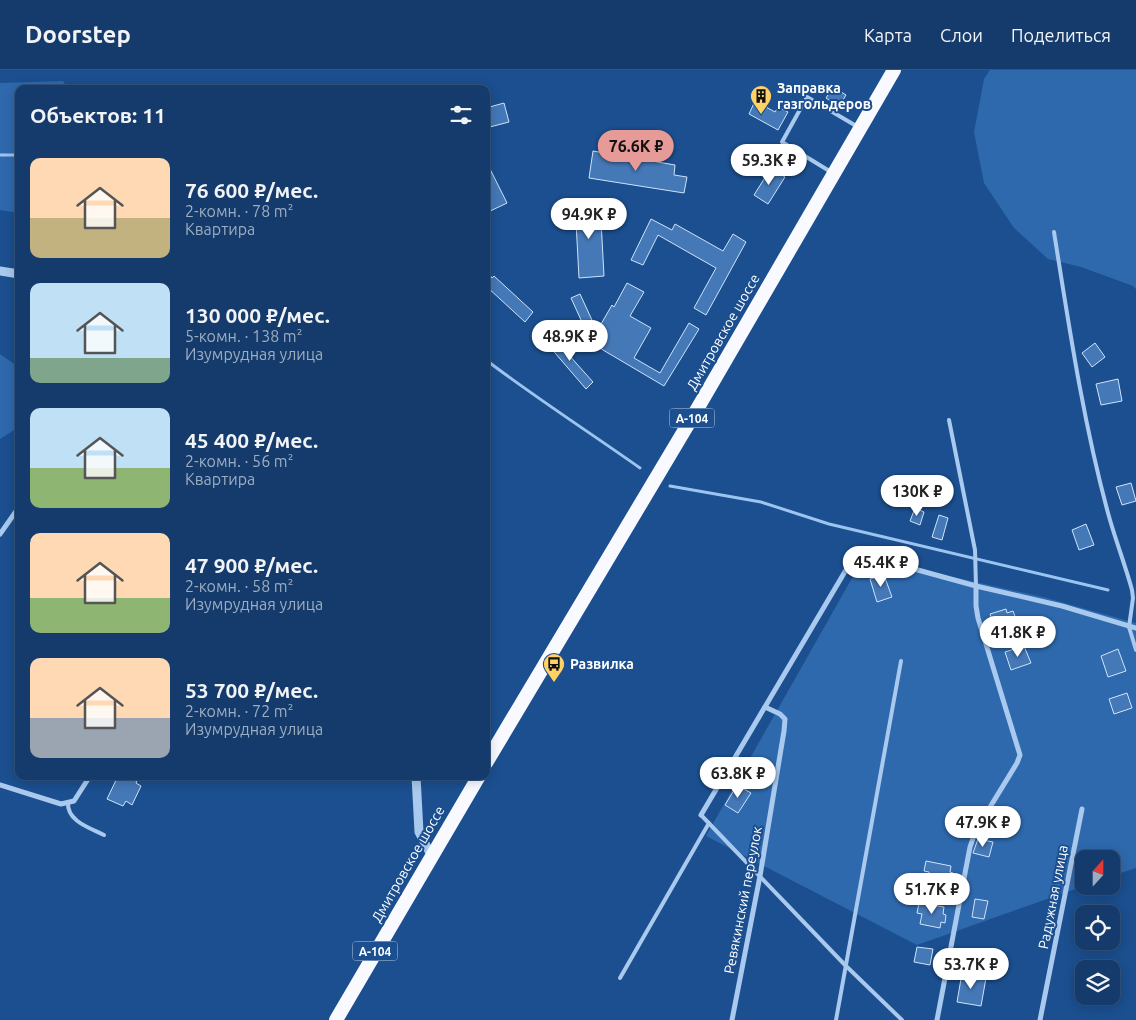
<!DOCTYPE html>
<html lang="ru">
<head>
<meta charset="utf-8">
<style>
  :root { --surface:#143b6b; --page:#214673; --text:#f1f3f6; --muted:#9dadc1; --line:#33557e; --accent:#e69b98 }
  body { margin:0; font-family:Ubuntu,sans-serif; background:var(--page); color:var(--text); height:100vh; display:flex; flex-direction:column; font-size:19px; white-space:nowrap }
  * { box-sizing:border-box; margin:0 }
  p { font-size:16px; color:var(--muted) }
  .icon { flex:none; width:28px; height:28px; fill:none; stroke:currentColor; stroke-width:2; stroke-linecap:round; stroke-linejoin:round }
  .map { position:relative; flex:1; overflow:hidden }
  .panel { position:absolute; left:15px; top:15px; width:475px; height:695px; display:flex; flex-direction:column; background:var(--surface); border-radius:10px; box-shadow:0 2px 12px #0003,0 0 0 1px var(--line) }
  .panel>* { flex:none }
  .needle { width:32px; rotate:21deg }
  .tools { position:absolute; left:1075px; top:780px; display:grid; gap:10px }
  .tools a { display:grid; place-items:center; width:45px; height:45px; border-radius:10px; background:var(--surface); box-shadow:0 2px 12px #0003,0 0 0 1px var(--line); font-size:25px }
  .price { position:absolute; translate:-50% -42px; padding:0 11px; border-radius:18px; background:#fff; color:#222; font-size:16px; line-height:32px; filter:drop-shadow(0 1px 2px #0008) }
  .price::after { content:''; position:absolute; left:50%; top:30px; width:15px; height:11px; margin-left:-8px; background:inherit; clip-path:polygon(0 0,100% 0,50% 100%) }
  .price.selected { background:var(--accent); color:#111 }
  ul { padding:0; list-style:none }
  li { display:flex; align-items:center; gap:15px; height:125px; padding:0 15px }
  li span { display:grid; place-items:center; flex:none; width:140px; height:100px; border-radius:10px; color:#555 }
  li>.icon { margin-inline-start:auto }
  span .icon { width:60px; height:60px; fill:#fffc; stroke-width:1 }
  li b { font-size:21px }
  h2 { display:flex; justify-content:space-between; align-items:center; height:60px; padding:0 15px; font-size:21px }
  header { display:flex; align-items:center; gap:30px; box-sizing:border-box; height:70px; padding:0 25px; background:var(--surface); border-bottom:1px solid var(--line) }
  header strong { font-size:24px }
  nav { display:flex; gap:28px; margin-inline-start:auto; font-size:18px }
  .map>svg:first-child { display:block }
  .green { fill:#2e69ad }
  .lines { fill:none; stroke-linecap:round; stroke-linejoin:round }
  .stream { stroke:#9cc4f0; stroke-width:3 }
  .building { fill:#4478b7; stroke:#cfe3fa }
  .service { stroke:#a9c9ee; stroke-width:4 }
  .minor { stroke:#a9c9ee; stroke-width:5 }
  .tertiary { stroke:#a9c9ee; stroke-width:9 }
  .trunk { stroke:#f8faff; stroke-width:14 }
  .labels { text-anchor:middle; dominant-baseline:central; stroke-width:4; stroke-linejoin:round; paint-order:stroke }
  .shield { fill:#1b4f8f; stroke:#bbcadd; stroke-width:1 }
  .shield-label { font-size:12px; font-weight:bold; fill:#fff }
  .poi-label { font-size:14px; font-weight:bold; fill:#fff; stroke:#1b4f8f; text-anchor:start }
  .street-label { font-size:14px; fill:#fff; stroke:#1b4f8f }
</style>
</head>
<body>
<header>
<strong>Doorstep</strong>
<nav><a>Карта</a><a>Слои</a><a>Поделиться</a></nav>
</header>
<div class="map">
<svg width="1136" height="950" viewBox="0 0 1136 950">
  <rect width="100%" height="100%" fill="#1b4f8f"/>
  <g class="green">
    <polygon points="990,0 1136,0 1136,219 1133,216 1081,197 1048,189 1014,158 984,113 974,62 984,9"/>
    <polygon points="63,11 68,19 19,19 19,143 0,140 0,13"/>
    <polygon points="0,284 13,293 19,300 19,357 0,369"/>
    <polygon points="864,487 1043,527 1136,553 1136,798 1111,806 1111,789 1084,789 1084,816 917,875 706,766"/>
  </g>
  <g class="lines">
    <g class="stream">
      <polyline points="0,85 19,85"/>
      <path d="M486,290C536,328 589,362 640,398"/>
      <polyline points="670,416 761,432 829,454 1108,520"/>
    </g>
  </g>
  <g class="building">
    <polygon points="833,17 846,25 839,37 826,28"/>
    <polygon points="755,31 775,42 778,37 788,42 778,60 749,44"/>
    <polygon points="504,33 509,52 486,58 486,38"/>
    <polygon points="593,81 675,95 674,105 687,107 684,123 589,108"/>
    <polygon points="486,91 507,133 486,143"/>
    <polygon points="771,98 785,107 768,134 754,125"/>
    <polygon points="600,132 604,206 579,208 575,133"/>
    <polygon points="651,149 672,160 675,154 723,181 733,164 746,172 706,245 694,238 716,198 658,165 643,195 631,190"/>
    <polygon points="486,199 492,208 494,206 533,242 525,252 487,217"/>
    <polygon points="627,213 644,222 630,246 651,258 634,288 660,303 689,253 699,259 664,316 603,280 584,267 587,263 571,228 580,224 597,261 612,235 614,237"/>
    <polygon points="558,267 571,281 568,284 593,312 586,319 549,276"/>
    <polygon points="1095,273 1105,287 1092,297 1082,283"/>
    <polygon points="1118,309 1122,331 1101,335 1096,314"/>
    <polygon points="1131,413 1136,431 1122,435 1116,417"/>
    <polygon points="915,438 924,442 920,455 910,451"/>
    <polygon points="939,445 948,448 942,470 932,467"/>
    <polygon points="1086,454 1094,475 1079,480 1072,460"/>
    <polygon points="884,505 892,527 877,532 870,509"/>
    <polygon points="1006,539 1007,543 1013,541 1016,549 1012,550 1016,561 998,567 990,544"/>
    <polygon points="1024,576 1031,593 1011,600 1005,582"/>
    <polygon points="1118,579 1126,601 1108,607 1101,586"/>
    <polygon points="1127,623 1132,638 1114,644 1109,629"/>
    <polygon points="118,706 139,706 136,713 141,716 132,735 126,731 123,736 107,729"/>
    <polygon points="737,715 751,723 738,743 725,735"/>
    <polygon points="978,769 993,772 989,787 973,783"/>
    <polygon points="926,791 951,796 950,802 953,803 952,811 948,811 947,816 927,813 929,802 924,801"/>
    <polygon points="975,829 988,831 984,849 972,847"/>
    <polygon points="919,833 944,837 943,844 946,845 945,853 941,852 940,858 920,854 922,844 917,843"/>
    <polygon points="917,877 933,879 930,895 914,892"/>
    <polygon points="962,903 986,908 981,936 957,932"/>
  </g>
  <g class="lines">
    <g class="service">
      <polyline points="831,102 782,72 807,27 858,57"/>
      <path d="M1054,162C1069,256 1083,351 1108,443C1115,469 1125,494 1132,520L1133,528L1129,557L1136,580"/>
      <polyline points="949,350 975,480 976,516"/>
      <path d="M68,733C67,751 90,758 104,765"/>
      <polyline points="701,745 845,895 902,950"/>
      <polyline points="620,908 709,753"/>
      <polyline points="836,950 901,591"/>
    </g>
    <g class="minor">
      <polyline points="0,464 19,437"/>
      <polyline points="0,715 61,734 74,731 90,706"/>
      <polyline points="701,745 856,483 976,516 1062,536 1136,558"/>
      <polyline points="732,950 760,806 784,661 785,649 780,644 765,637"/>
      <polyline points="937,950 970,777 976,760 1017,693 1020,685 978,548 976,536 976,516"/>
      <polyline points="1040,950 1082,739"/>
    </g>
    <g class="tertiary">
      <polyline points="0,201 19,204"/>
      <polyline points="416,706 419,762 431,785"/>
    </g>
    <g class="trunk">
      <polyline points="486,693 696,341 894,0"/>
      <polyline points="336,950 479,706"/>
    </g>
  </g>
  <defs>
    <g id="building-pin" transform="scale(1.125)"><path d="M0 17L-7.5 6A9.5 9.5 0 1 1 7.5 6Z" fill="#ffd166" stroke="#1b4f8f"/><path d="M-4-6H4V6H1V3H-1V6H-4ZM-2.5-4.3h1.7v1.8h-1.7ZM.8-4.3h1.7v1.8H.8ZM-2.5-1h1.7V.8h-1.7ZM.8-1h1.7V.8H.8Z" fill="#111"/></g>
    <g id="bus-pin" transform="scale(1.125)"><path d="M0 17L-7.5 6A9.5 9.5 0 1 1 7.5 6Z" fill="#ffd166" stroke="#1b4f8f"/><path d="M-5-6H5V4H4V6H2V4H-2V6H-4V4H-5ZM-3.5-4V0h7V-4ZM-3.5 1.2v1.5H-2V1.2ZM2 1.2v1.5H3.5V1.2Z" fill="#111"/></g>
  </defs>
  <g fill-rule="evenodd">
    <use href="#building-pin" x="761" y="26"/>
    <use href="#bus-pin" x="554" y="594"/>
  </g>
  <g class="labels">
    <g class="shield">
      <rect x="669.5" y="338.5" width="45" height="19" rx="4"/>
      <rect x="352.5" y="871.5" width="45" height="19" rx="4"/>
    </g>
    <g class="shield-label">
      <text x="692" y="348">А-104</text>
      <text x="375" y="881">А-104</text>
    </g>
    <g class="poi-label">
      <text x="777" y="18">Заправка<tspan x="777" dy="16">газгольдеров</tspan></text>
      <text x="570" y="594">Развилка</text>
    </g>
    <g class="street-label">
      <text transform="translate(723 262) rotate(-60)">Дмитровское шоссе</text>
      <text transform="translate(408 794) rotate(-60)">Дмитровское шоссе</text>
      <text transform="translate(1053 827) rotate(-79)">Радужная улица</text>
      <text transform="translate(743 830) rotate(-79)">Ревякинский переулок</text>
    </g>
  </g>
</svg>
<div class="tools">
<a><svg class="needle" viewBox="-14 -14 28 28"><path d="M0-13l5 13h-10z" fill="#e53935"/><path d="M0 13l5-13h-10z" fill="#9dadc1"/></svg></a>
<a><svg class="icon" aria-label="locate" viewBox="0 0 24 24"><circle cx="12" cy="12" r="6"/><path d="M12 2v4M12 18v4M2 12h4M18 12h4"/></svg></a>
<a><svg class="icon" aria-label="layers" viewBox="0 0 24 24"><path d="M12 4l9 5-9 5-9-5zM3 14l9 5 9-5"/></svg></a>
</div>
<b class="price selected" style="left:636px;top:102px">76.6K ₽</b>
<b class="price" style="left:769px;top:116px">59.3K ₽</b>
<b class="price" style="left:589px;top:170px">94.9K ₽</b>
<b class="price" style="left:570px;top:292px">48.9K ₽</b>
<b class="price" style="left:917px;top:447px">130K ₽</b>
<b class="price" style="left:881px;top:518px">45.4K ₽</b>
<b class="price" style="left:1018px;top:588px">41.8K ₽</b>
<b class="price" style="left:738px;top:729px">63.8K ₽</b>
<b class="price" style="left:983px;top:778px">47.9K ₽</b>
<b class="price" style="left:932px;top:845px">51.7K ₽</b>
<b class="price" style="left:971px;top:920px">53.7K ₽</b>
<section class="panel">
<h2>Объектов: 11<svg class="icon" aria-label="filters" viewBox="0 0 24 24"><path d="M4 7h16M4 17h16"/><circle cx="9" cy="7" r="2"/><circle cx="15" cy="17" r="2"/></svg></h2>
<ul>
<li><span style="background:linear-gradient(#ffd9b3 60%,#c2b280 0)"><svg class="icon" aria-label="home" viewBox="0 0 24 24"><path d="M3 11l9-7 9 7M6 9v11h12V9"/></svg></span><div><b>76 600 ₽/мес.</b><p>2-комн. · 78 m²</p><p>Квартира</p></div></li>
<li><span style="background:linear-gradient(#bfe0f5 75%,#7fa58c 0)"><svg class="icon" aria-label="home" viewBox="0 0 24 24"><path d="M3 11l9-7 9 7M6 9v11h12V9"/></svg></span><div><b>130 000 ₽/мес.</b><p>5-комн. · 138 m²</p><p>Изумрудная улица</p></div></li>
<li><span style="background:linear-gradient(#bfe0f5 60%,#8fb573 0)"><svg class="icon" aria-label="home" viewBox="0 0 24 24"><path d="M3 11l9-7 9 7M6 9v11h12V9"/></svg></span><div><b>45 400 ₽/мес.</b><p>2-комн. · 56 m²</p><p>Квартира</p></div></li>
<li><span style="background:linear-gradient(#ffd9b3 65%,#8fb573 0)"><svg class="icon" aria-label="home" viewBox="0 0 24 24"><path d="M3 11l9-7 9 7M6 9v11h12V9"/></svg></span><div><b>47 900 ₽/мес.</b><p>2-комн. · 58 m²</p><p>Изумрудная улица</p></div></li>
<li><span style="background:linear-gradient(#ffd9b3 60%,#9aa5b1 0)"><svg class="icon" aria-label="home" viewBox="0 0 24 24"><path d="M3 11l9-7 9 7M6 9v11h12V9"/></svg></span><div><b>53 700 ₽/мес.</b><p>2-комн. · 72 m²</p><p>Изумрудная улица</p></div></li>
</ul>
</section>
</div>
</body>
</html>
